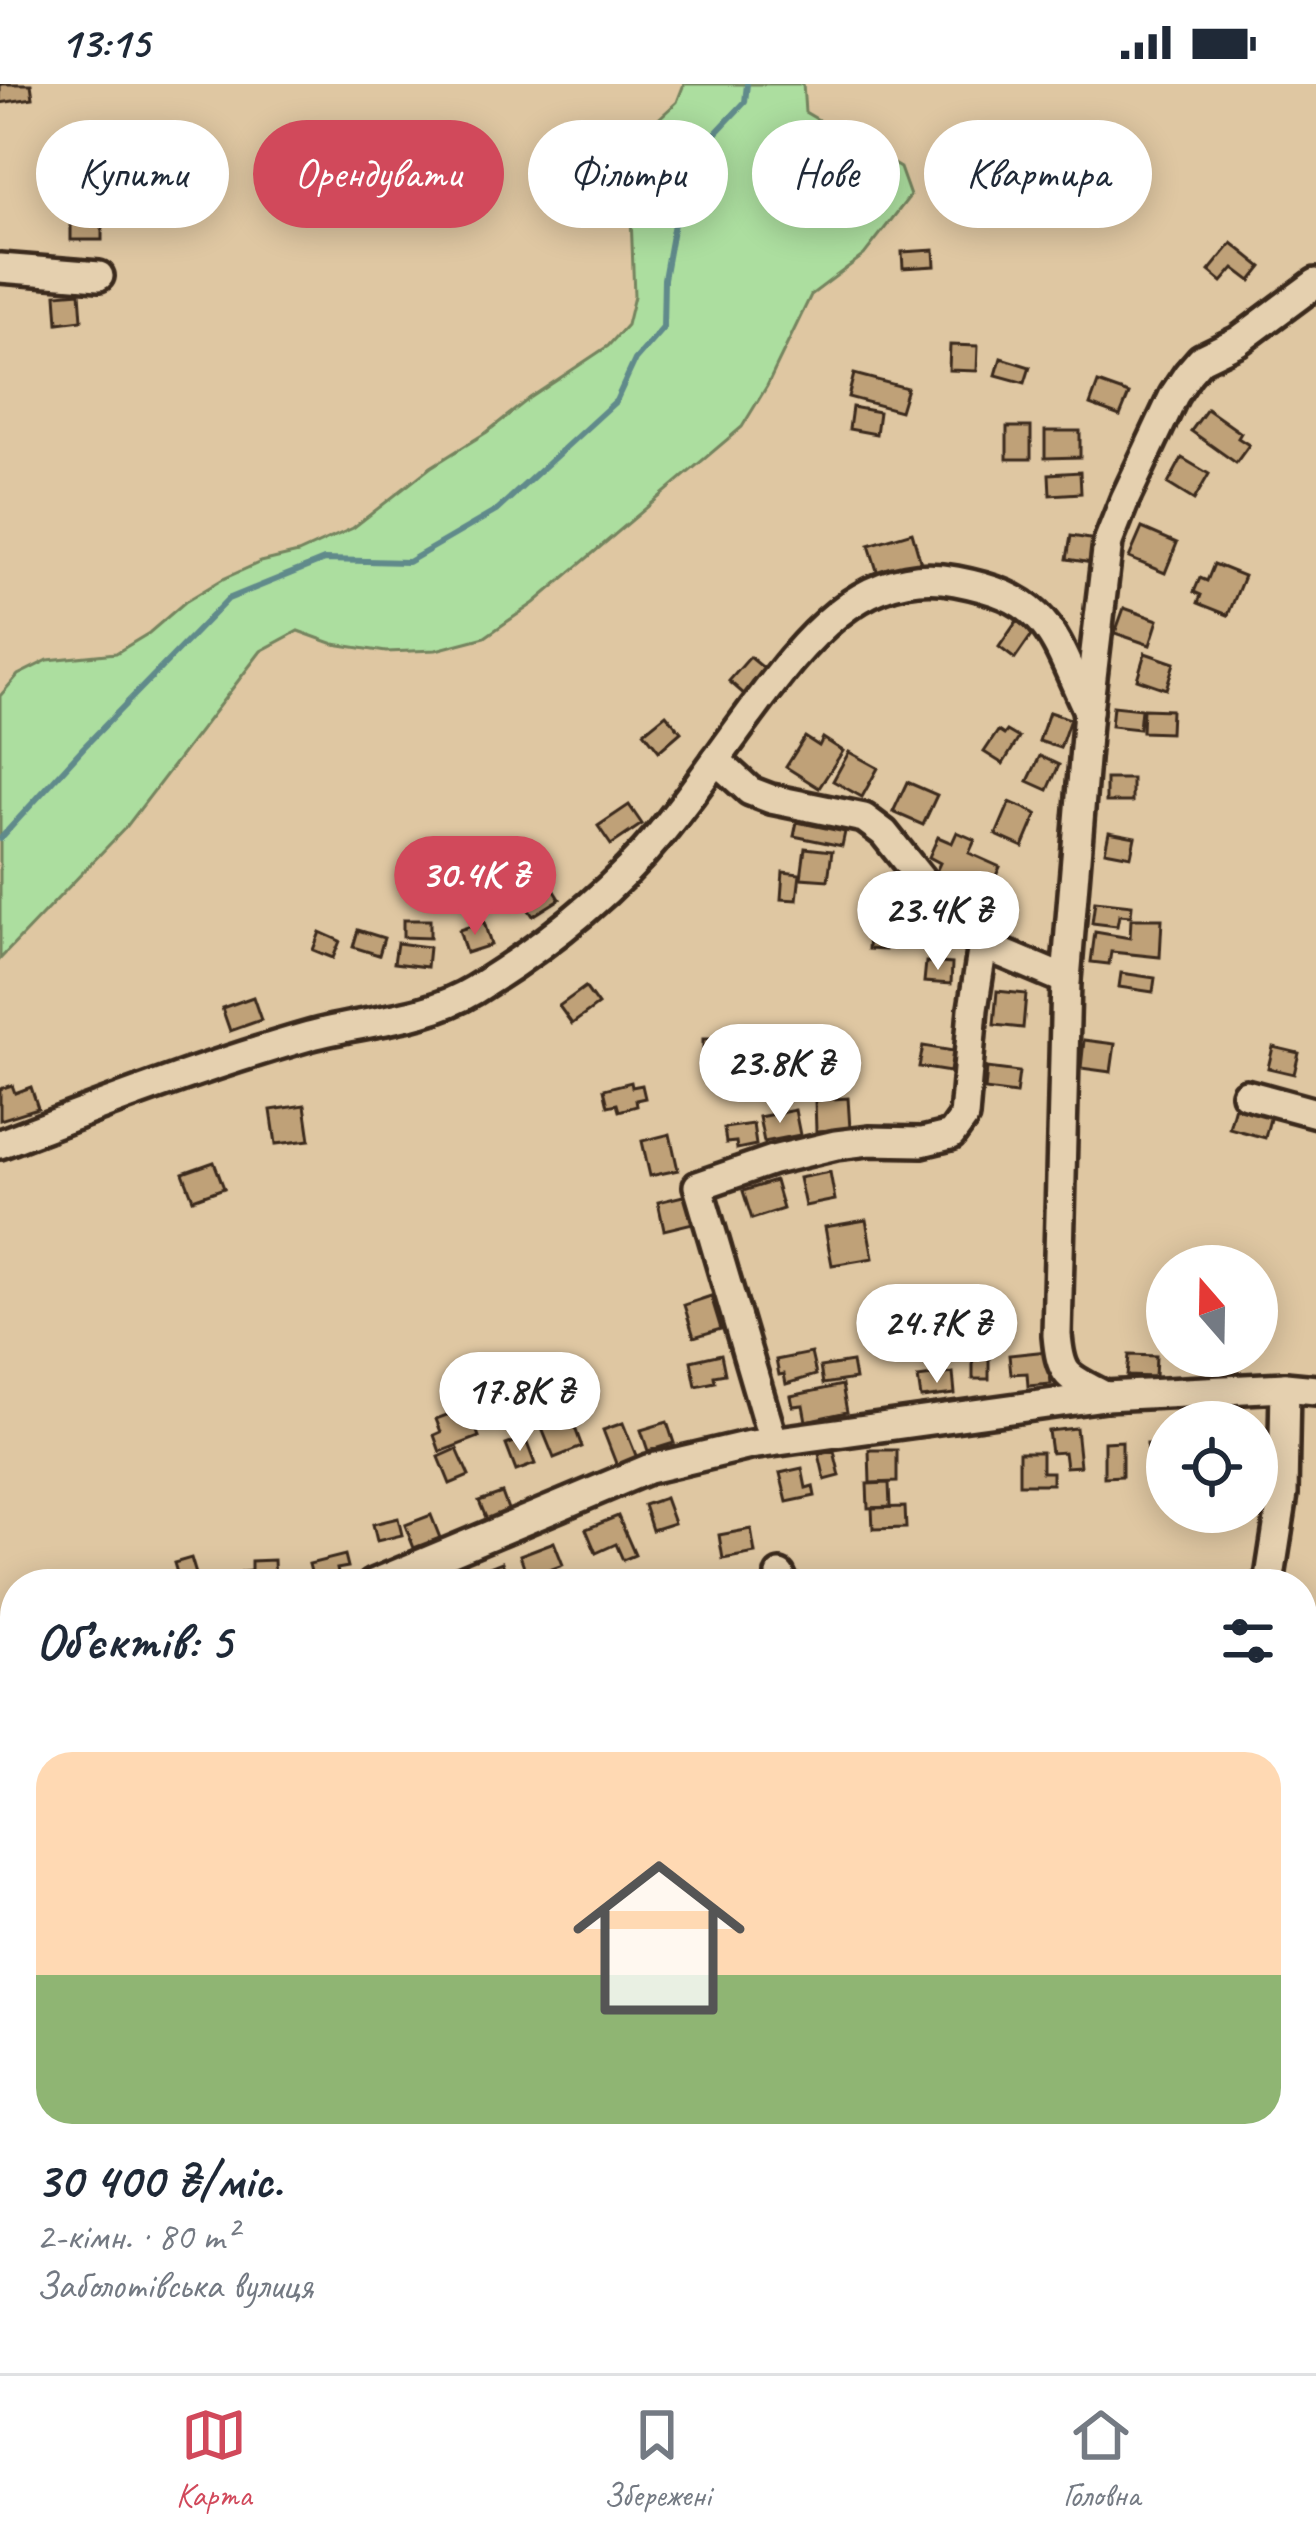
<!DOCTYPE html>
<html lang="uk">
<head>
<meta charset="utf-8">
<style>
  :root { --surface:#fff; --page:#f2f2f3; --text:#1f2937; --muted:#747a83; --line:#e0e1e3; --accent:#d1495b }
  body { margin:0; font-family:Caveat,sans-serif; background:var(--page); color:var(--text); height:100vh; display:flex; flex-direction:column; font-size:45px; white-space:nowrap }
  * { box-sizing:border-box; margin:0 }
  p { font-size:39px; color:var(--muted) }
  .icon { flex:none; width:66px; height:66px; fill:none; stroke:currentColor; stroke-width:2; stroke-linecap:round; stroke-linejoin:round }
  .map { position:relative; flex:1; overflow:hidden }
  .details { position:absolute; left:0px; top:1485px; width:1317px; height:804px; display:flex; flex-direction:column; background:var(--surface); border-radius:48px 48px 0 0; box-shadow:0 6px 30px #0003 }
  .details>* { flex:none }
  .banner { position:absolute; left:36px; top:36px; width:1245px; height:108px; display:flex; gap:24px }
  .needle { width:78px; rotate:340deg }
  .controls { position:absolute; left:1146px; top:1161px; display:grid; gap:24px }
  .controls a { display:grid; place-items:center; width:132px; height:132px; border-radius:50%; background:var(--surface); box-shadow:0 6px 30px #0003; font-size:60px }
  .price { position:absolute; translate:-50% -102px; padding:0 27px; border-radius:42px; background:#fff; color:#222; font-size:39px; line-height:78px; filter:drop-shadow(0 3px 6px #0008) }
  .price::after { content:''; position:absolute; left:50%; top:72px; width:36px; height:27px; margin-left:-18px; background:inherit; clip-path:polygon(0 0,100% 0,50% 100%) }
  .price.selected { background:var(--accent); color:#fff }
  ul { padding:0; list-style:none }
  li { display:grid; align-content:center; gap:24px; height:636px; padding:0 36px }
  li span { display:grid; place-items:center; height:372px; border-radius:36px; color:#555 }
  li>.icon { margin-inline-start:auto }
  span .icon { width:216px; height:216px; fill:#fffc; stroke-width:1 }
  li b { font-size:51px }
  h2 { display:flex; justify-content:space-between; align-items:center; height:144px; padding:0 36px; font-size:51px }
  .chip { padding:0 42px; border-radius:54px; background:var(--surface); box-shadow:0 6px 30px #0003; font-size:42px; line-height:108px }
  .chip.selected { background:var(--accent); color:#fff }
  .status { display:flex; justify-content:space-between; align-items:center; height:84px; padding:0 60px; background:var(--surface); direction:ltr }
  .status svg { height:33px; fill:currentColor }
  .tab-bar { display:flex; justify-content:space-around; align-items:center; height:168px; border-top:3px solid var(--line); background:var(--surface); font-size:33px; color:var(--muted) }
  .tab-bar a { display:grid; justify-items:center; gap:6px }
  .tab-bar .selected { color:var(--accent) }
  .map>svg:first-child { display:block }
  .green { fill:#acde9f; stroke:#74845e; stroke-width:3 }
  .lines { fill:none; stroke-linecap:round; stroke-linejoin:round }
  .stream { stroke:#608a8b; stroke-width:6 }
  .building { fill:#bfa178; stroke:#3b2a1e; stroke-width:3 }
  .minor-casing { stroke:#3b2a1e; stroke-width:36 }
  .minor { stroke:#e5d0af; stroke-width:27 }
</style>
</head>
<body>
<div class="status"><b>13:15</b><svg viewBox="0 0 49 12"><path d="M0 12V9h3v3zM5 12V6h3v6zM10 12V3h3v9zM15 12V0h3v12zM26 1h20v11H26zM47 4h2v5h-2z"/></svg></div>
<div class="map">
<svg width="1316" height="2289" viewBox="0 0 1316 2289">
  <rect width="100%" height="100%" fill="#dfc7a2"/>
  <filter id="ink" filterUnits="userSpaceOnUse"><feTurbulence type="fractalNoise" baseFrequency=".00833" numOctaves="2"/><feDisplacementMap in="SourceGraphic" scale="24" xChannelSelector="R" yChannelSelector="G"/><feConvolveMatrix kernelMatrix="1 2 1 2 8 2 1 2 1" color-interpolation-filters="sRGB"/></filter>
  <g filter="url(#ink)">
    <polygon class="green" points="684,0 803,0 805,28 900,84 910,112 864,171 811,211 767,302 742,343 534,519 485,553 436,566 386,568 334,560 298,547 261,567 127,742 0,875 0,612 18,591 48,576 116,569 149,549 185,518 223,495 261,478 298,469 353,444 431,383 487,348 530,314 608,262 627,241 634,212 630,105 653,40 677,18"/>
    <g class="lines">
      <polyline class="stream" points="0,755 84,663 228,515 324,476 408,478 496,427 616,317 635,276 663,244 664,195 677,123 697,69 745,18 747,0"/>
    </g>
    <g class="building">
      <polygon points="0,0 31,0 33,14 0,19"/>
      <rect x="71" y="125" width="31" height="31"/>
      <polygon points="1232,159 1262,183 1251,197 1234,184 1222,198 1209,187"/>
      <polygon points="934,166 935,182 903,184 902,168"/>
      <polygon points="80,208 82,236 58,239 56,210"/>
      <polygon points="950,261 978,262 977,287 949,286"/>
      <polygon points="1001,274 1030,283 1025,299 996,291"/>
      <polygon points="854,290 907,304 900,327 848,313"/>
      <polygon points="1098,299 1129,310 1120,332 1090,321"/>
      <polygon points="852,323 879,328 876,350 849,345"/>
      <polygon points="1207,325 1241,349 1238,354 1249,361 1236,379 1191,347"/>
      <rect x="1007" y="343" width="24" height="32"/>
      <polygon points="1045,347 1080,347 1080,373 1045,374"/>
      <polygon points="1182,374 1209,390 1194,416 1168,400"/>
      <polygon points="1080,388 1081,409 1050,411 1049,390"/>
      <polygon points="1142,444 1177,459 1165,489 1129,474"/>
      <polygon points="912,448 921,479 879,493 869,461"/>
      <polygon points="1071,452 1096,456 1092,479 1067,475"/>
      <polygon points="1214,480 1244,492 1228,531 1198,519 1201,511 1194,508 1200,494 1207,497"/>
      <polygon points="1124,524 1158,536 1150,561 1115,549"/>
      <polygon points="1017,537 1033,549 1015,575 999,563"/>
      <polygon points="1145,569 1174,579 1166,605 1137,595"/>
      <polygon points="750,573 766,586 745,611 729,597"/>
      <polygon points="1113,622 1141,625 1139,645 1111,642"/>
      <polygon points="1143,625 1171,626 1170,649 1142,648"/>
      <polygon points="1049,628 1070,635 1060,664 1039,657"/>
      <polygon points="666,630 681,648 659,667 644,648"/>
      <polygon points="998,647 1004,651 1007,647 1019,654 1003,680 984,668"/>
      <polygon points="805,653 819,662 823,654 843,667 819,704 786,683"/>
      <polygon points="849,668 878,684 862,713 833,697"/>
      <polygon points="1040,672 1059,681 1048,706 1028,697"/>
      <rect x="1106" y="695" width="26" height="23"/>
      <polygon points="907,698 937,711 923,741 893,728"/>
      <polygon points="1010,718 1037,730 1023,763 996,751"/>
      <polygon points="629,721 642,740 611,761 598,742"/>
      <polygon points="797,738 845,748 842,762 794,752"/>
      <polygon points="957,748 975,756 969,769 1000,783 988,809 969,800 966,807 934,792 940,779 929,773 938,753 952,759"/>
      <polygon points="1109,748 1135,753 1131,772 1105,767"/>
      <polygon points="805,764 832,767 828,796 801,794"/>
      <polygon points="783,788 800,790 797,816 781,815"/>
      <polygon points="548,796 560,815 533,832 521,814"/>
      <polygon points="1095,817 1132,821 1131,832 1119,831 1117,842 1092,839"/>
      <polygon points="871,827 888,829 885,866 868,865"/>
      <polygon points="1131,835 1162,835 1160,873 1111,868 1109,880 1091,878 1095,848 1130,854"/>
      <polygon points="403,836 430,836 430,854 403,853"/>
      <polygon points="484,838 491,861 466,869 459,846"/>
      <polygon points="358,846 384,854 379,871 353,863"/>
      <polygon points="320,848 340,857 333,874 313,866"/>
      <polygon points="397,859 429,863 427,883 394,879"/>
      <polygon points="926,878 952,880 951,900 924,898"/>
      <polygon points="1121,889 1155,894 1153,908 1119,903"/>
      <polygon points="585,903 598,921 572,940 559,922"/>
      <polygon points="997,907 1026,910 1023,944 994,941"/>
      <polygon points="253,913 261,936 230,947 222,924"/>
      <rect x="703" y="955" width="25" height="19"/>
      <polygon points="1084,956 1115,960 1111,988 1081,984"/>
      <polygon points="923,962 953,967 950,988 919,983"/>
      <polygon points="1273,963 1299,969 1294,990 1268,984"/>
      <polygon points="987,984 1019,988 1016,1010 985,1006"/>
      <polygon points="631,998 632,1003 642,1001 645,1014 636,1016 637,1022 619,1027 617,1020 608,1022 604,1005"/>
      <polygon points="12,1001 15,1009 31,1003 38,1024 0,1036 0,1005"/>
      <polygon points="848,1014 850,1045 816,1047 815,1016"/>
      <polygon points="1236,1018 1272,1027 1265,1054 1229,1044"/>
      <polygon points="305,1021 310,1056 276,1060 271,1026"/>
      <polygon points="795,1026 800,1051 764,1058 759,1033"/>
      <polygon points="753,1040 756,1061 737,1065 736,1058 726,1059 724,1044"/>
      <polygon points="670,1050 678,1086 650,1092 642,1057"/>
      <polygon points="214,1078 224,1104 193,1115 183,1089"/>
      <polygon points="830,1088 835,1116 805,1122 799,1094"/>
      <polygon points="775,1097 783,1125 752,1135 743,1107"/>
      <polygon points="687,1111 693,1139 664,1146 658,1118"/>
      <polygon points="866,1136 873,1174 832,1181 825,1143"/>
      <polygon points="711,1212 721,1245 694,1253 684,1221"/>
      <polygon points="1048,1267 1051,1300 1028,1302 1027,1289 1011,1290 1009,1271"/>
      <polygon points="811,1269 816,1291 786,1300 784,1290 779,1291 776,1276"/>
      <polygon points="721,1270 725,1290 714,1292 715,1298 696,1302 691,1277"/>
      <rect x="973" y="1270" width="16" height="25"/>
      <polygon points="1129,1271 1156,1272 1155,1293 1127,1292"/>
      <polygon points="852,1278 855,1295 823,1300 820,1283"/>
      <polygon points="953,1289 955,1310 921,1314 918,1294"/>
      <polygon points="534,1300 542,1320 526,1327 517,1307"/>
      <polygon points="842,1301 847,1328 806,1337 803,1321 793,1322 791,1312"/>
      <polygon points="468,1323 479,1353 440,1368 434,1351 441,1348 436,1335"/>
      <polygon points="558,1327 561,1334 570,1330 582,1363 554,1374 541,1342 545,1340 542,1333"/>
      <polygon points="667,1338 674,1359 648,1367 641,1346"/>
      <polygon points="623,1339 637,1374 617,1382 603,1346"/>
      <polygon points="1076,1344 1080,1382 1066,1383 1064,1368 1051,1369 1048,1347"/>
      <polygon points="525,1354 535,1380 516,1387 506,1361"/>
      <polygon points="1122,1357 1122,1392 1104,1393 1104,1358"/>
      <polygon points="1147,1360 1167,1360 1167,1381 1148,1382"/>
      <polygon points="457,1365 469,1392 450,1400 439,1373"/>
      <polygon points="869,1366 897,1366 897,1398 870,1399"/>
      <polygon points="834,1367 840,1392 825,1396 819,1370"/>
      <polygon points="1019,1368 1042,1368 1042,1388 1052,1388 1052,1400 1019,1400"/>
      <polygon points="802,1384 806,1404 813,1402 815,1412 787,1418 780,1389"/>
      <polygon points="889,1399 890,1423 868,1424 867,1400"/>
      <polygon points="502,1409 509,1428 487,1436 479,1417"/>
      <polygon points="665,1414 674,1439 652,1446 644,1421"/>
      <polygon points="905,1423 906,1444 873,1445 872,1424"/>
      <polygon points="431,1431 440,1454 414,1464 405,1441"/>
      <polygon points="618,1432 635,1471 623,1476 616,1460 596,1469 586,1445"/>
      <polygon points="398,1434 402,1451 377,1457 373,1440"/>
      <polygon points="751,1445 755,1469 723,1475 719,1451"/>
      <polygon points="554,1458 563,1481 528,1494 520,1471"/>
      <polygon points="345,1471 348,1483 337,1485 340,1498 314,1500 309,1480"/>
      <polygon points="191,1474 199,1500 177,1500 180,1499 174,1479"/>
      <polygon points="274,1476 275,1500 243,1500 242,1488 251,1487 251,1477"/>
      <polygon points="502,1478 510,1500 473,1500 469,1491"/>
      <polygon points="15,1746 15,1777 0,1777 0,1747"/>
      <polygon points="5,2155 11,2175 15,2174 15,2190 0,2194 0,2157"/>
      <polygon points="232,2274 266,2274 265,2288 230,2289"/>
      <polygon points="453,2274 472,2274 470,2282 482,2284 481,2289 450,2289"/>
      <polygon points="534,2274 563,2274 567,2275 566,2282 561,2282 560,2289 532,2289"/>
      <polygon points="606,2274 633,2277 632,2289 604,2289"/>
    </g>
    <g class="lines">
      <g class="minor-casing">
        <g id="minor">
          <polyline points="0,184 99,192"/>
          <polyline points="716,676 750,707 771,715 864,734 884,749 958,842 983,861 1066,896"/>
          <polyline points="1246,1010 1316,1029"/>
          <path d="M0,1060C102,1021 204,982 309,952C364,936 423,937 474,906C544,863 609,812 661,749C692,711 719,671 748,632C798,565 859,478 956,497C1050,515 1051,548 1088,627"/>
          <path d="M1105,1312C1068,1292 1061,1295 1057,1251L1066,896L1088,627L1108,458L1125,415L1174,311L1188,290L1201,275L1238,257L1316,199"/>
          <polyline points="773,1357 698,1102 773,1076 836,1061 869,1057 922,1058 951,1051 964,1033 973,925 983,861"/>
          <polyline points="780,1491 784,1500"/>
          <polyline points="373,1500 648,1385 750,1361 1105,1312 1285,1303 1316,1306"/>
          <polyline points="1269,1500 1283,1410 1285,1303"/>
          <polyline points="0,1595 15,1592"/>
          <polyline points="1302,1693 1316,1689"/>
          <polyline points="0,1791 15,1792"/>
          <polyline points="1302,1906 1316,1909"/>
          <polyline points="0,2137 15,2133"/>
          <polyline points="1302,2181 1316,2184"/>
          <polyline points="294,2289 299,2274"/>
          <polyline points="499,2289 503,2274"/>
          <polyline points="1112,2289 1113,2274"/>
        </g>
      </g>
      <use href="#minor" class="minor"/>
    </g>
  </g>
</svg>
<div class="controls">
<a><svg class="needle" viewBox="-14 -14 28 28"><path d="M0-13l5 13h-10z" fill="#e53935"/><path d="M0 13l5-13h-10z" fill="#747a83"/></svg></a>
<a><svg class="icon" aria-label="locate" viewBox="0 0 24 24"><circle cx="12" cy="12" r="6"/><path d="M12 2v4M12 18v4M2 12h4M18 12h4"/></svg></a>
</div>
<b class="price selected" style="left:475px;top:854px">30.4K ₴</b>
<b class="price" style="left:938px;top:889px">23.4K ₴</b>
<b class="price" style="left:780px;top:1042px">23.8K ₴</b>
<b class="price" style="left:937px;top:1302px">24.7K ₴</b>
<b class="price" style="left:520px;top:1370px">17.8K ₴</b>
<div class="banner">
<a class="chip">Купити</a>
<a class="chip selected">Орендувати</a>
<a class="chip">Фільтри</a>
<a class="chip">Нове</a>
<a class="chip">Квартира</a>
</div>
<section class="details">
<h2>Об’єктів: 5<svg class="icon" aria-label="filters" viewBox="0 0 24 24"><path d="M4 7h16M4 17h16"/><circle cx="9" cy="7" r="2"/><circle cx="15" cy="17" r="2"/></svg></h2>
<ul>
<li><span style="background:linear-gradient(#ffd9b3 60%,#8fb573 0)"><svg class="icon" aria-label="home" viewBox="0 0 24 24"><path d="M3 11l9-7 9 7M6 9v11h12V9"/></svg></span><div><b>30 400 ₴/міс.</b><p>2-кімн. · 80 m²</p><p>Заболотівська вулиця</p></div></li>
</ul>
</section>
</div>
<nav class="tab-bar">
<a class="selected"><svg class="icon" aria-label="map" viewBox="0 0 24 24"><path d="M3 6l6-2 6 2 6-2v14l-6 2-6-2-6 2zM9 4v14M15 6v14"/></svg>Карта</a>
<a><svg class="icon" aria-label="saved" viewBox="0 0 24 24"><path d="M7 4h10v16l-5-4-5 4z"/></svg>Збережені</a>
<a><svg class="icon" aria-label="home" viewBox="0 0 24 24"><path d="M3 11l9-7 9 7M6 9v11h12V9"/></svg>Головна</a>
</nav>
</body>
</html>
